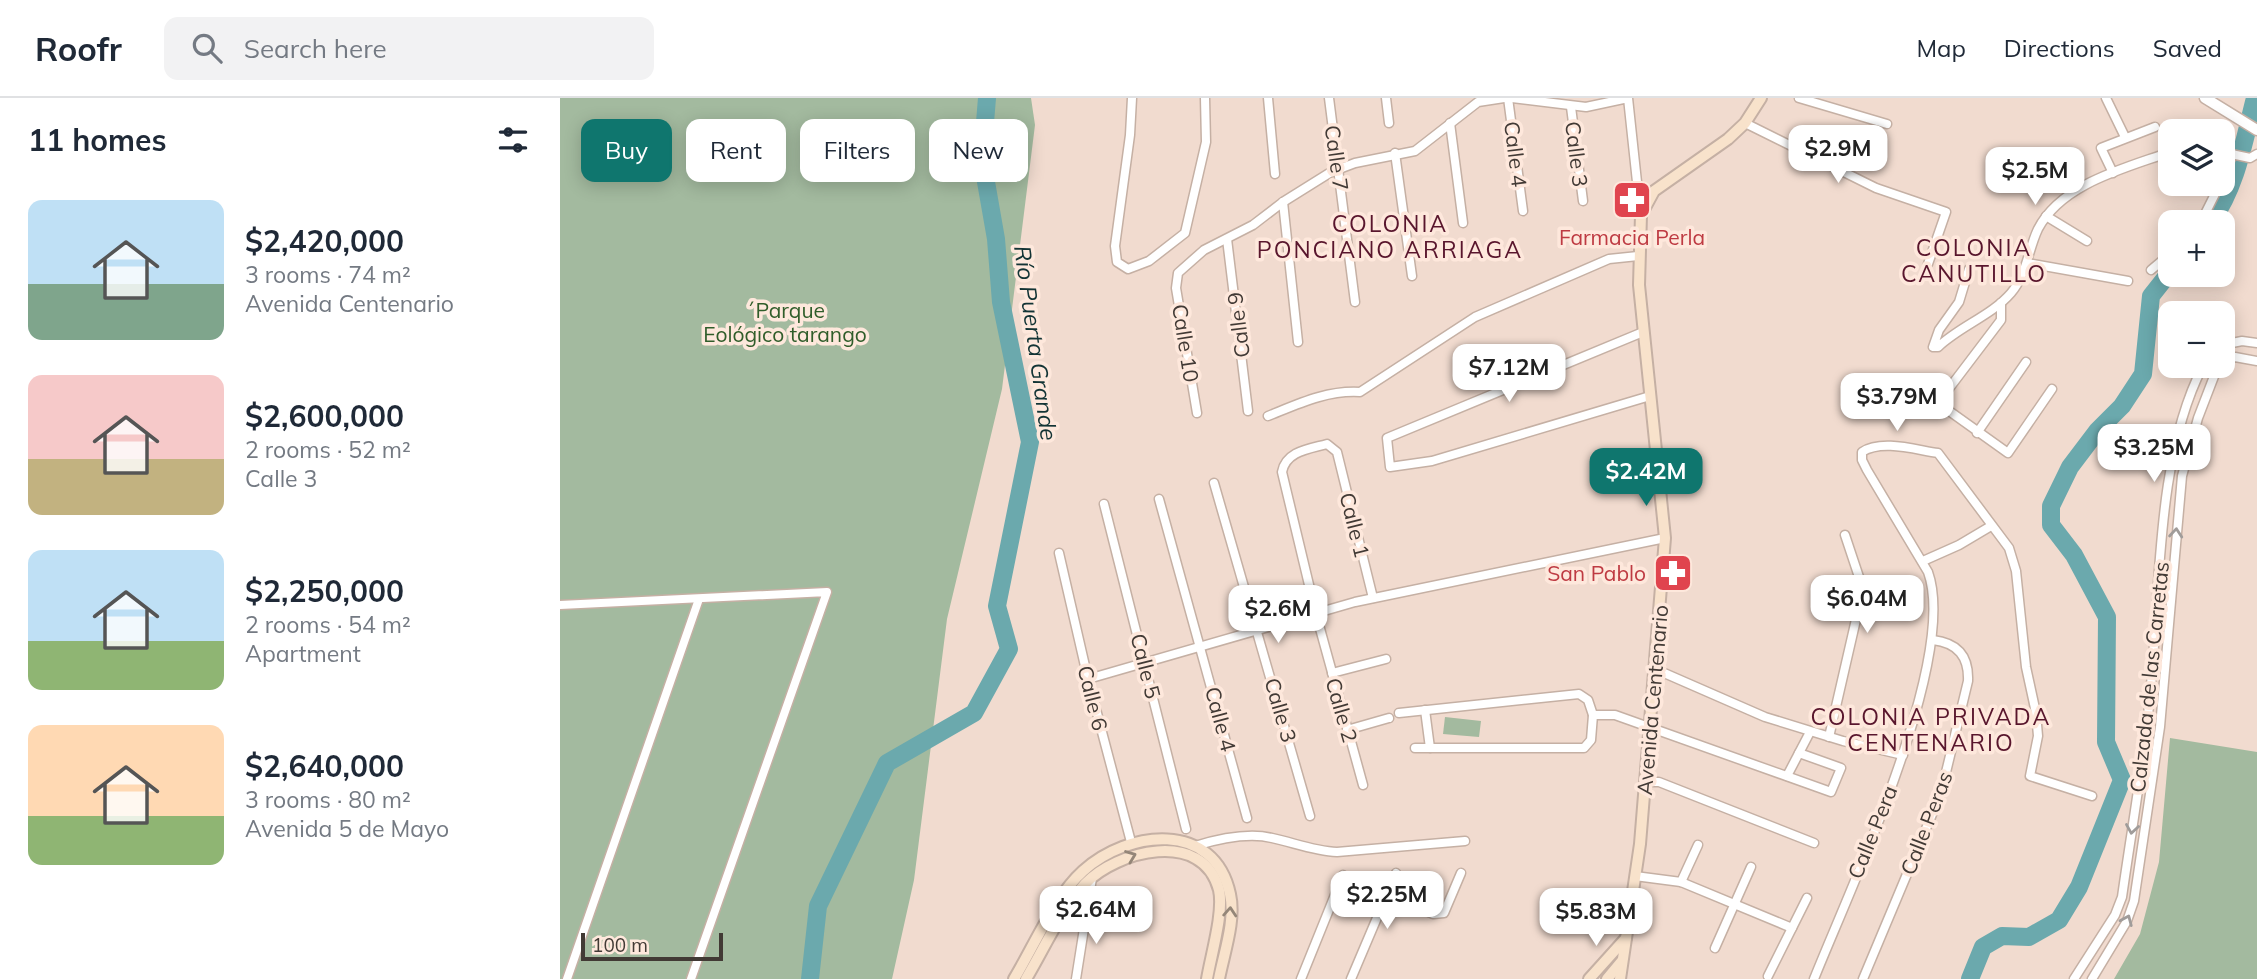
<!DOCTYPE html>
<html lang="en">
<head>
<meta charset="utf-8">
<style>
  :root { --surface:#fff; --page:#f2f2f3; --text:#1f2937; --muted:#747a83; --line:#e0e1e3; --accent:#0f766e }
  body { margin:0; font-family:Mulish,sans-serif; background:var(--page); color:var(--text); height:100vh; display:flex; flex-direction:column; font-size:26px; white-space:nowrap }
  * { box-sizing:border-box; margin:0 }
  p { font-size:23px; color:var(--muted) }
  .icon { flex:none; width:38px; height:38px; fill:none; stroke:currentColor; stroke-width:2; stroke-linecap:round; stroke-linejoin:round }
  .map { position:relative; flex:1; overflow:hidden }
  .details { display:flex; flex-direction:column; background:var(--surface); width:560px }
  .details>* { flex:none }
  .banner { position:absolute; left:21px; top:21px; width:665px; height:63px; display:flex; gap:14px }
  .tools { position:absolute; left:1598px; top:21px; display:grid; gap:14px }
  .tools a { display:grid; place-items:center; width:77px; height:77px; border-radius:14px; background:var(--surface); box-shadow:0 4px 18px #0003; font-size:35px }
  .scale { position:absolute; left:21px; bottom:18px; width:142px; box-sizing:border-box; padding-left:7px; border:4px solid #423a35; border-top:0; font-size:19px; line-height:24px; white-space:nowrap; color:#423a35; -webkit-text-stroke:5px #fee8dc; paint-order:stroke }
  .price { position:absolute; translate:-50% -60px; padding:0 16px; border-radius:14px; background:#fff; color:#222; font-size:23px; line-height:46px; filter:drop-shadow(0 2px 4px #0008) }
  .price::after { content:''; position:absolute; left:50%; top:42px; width:21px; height:16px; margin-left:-10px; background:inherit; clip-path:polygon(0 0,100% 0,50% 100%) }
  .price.current { background:var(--accent); color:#fff }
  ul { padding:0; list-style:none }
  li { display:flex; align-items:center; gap:21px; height:175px; padding:0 28px }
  li span { display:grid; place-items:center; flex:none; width:196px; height:140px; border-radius:14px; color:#555 }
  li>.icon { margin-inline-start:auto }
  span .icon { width:84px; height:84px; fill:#fffc; stroke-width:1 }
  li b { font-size:30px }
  h2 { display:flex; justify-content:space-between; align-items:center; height:84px; padding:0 28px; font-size:30px }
  .tag { padding:0 24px; border-radius:14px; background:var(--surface); box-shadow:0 4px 18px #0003; font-size:24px; line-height:63px }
  .tag.current { background:var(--accent); color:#fff }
  header { display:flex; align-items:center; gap:42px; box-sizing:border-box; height:98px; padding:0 35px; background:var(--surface); border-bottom:2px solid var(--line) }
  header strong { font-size:33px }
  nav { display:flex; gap:38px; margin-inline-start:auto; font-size:24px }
  .search { width:490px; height:63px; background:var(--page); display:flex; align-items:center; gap:18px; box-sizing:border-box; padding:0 24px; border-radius:14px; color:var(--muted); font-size:26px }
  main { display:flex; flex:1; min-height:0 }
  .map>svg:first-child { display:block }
  .green { fill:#a3ba9f }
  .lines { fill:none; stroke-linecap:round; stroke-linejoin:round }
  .river { stroke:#6ba9ad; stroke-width:18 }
  .minor-casing { stroke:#c5b0a4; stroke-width:11 }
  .tertiary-casing { stroke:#c5b0a4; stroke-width:13 }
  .secondary-casing { stroke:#c5b0a4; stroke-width:14 }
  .minor { stroke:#fff; stroke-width:8 }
  .tertiary { stroke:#fff; stroke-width:10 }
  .secondary { stroke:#f8e2cb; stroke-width:10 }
  .oneway { stroke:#a09c9a }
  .oneway2 { stroke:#948678 }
  .labels { text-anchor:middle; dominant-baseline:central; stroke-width:7; stroke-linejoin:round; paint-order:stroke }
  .street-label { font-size:21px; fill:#423a35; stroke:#fee8dc }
  .health-label { font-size:21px; fill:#be3a42; stroke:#fee8dc }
  .park-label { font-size:21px; fill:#305d2a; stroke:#fee8dc }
  .neighbourhood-label { font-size:23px; letter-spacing:2px; fill:#59162d; stroke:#fee8dc }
  .water-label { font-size:23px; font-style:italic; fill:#133435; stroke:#fee8dc }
</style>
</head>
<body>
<header>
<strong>Roofr</strong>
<div class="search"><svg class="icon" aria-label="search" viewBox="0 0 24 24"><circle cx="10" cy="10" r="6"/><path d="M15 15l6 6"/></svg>Search here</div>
<nav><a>Map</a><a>Directions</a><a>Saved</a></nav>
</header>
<main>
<section class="details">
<h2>11 homes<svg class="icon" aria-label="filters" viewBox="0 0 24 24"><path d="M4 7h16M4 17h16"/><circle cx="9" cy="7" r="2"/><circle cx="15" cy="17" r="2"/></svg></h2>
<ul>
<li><span style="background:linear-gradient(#bfe0f5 60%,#7fa58c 0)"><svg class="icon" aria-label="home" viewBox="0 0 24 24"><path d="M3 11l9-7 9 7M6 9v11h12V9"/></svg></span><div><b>$2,420,000</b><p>3 rooms · 74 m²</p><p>Avenida Centenario</p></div></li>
<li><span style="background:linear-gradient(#f6c9c9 60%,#c2b280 0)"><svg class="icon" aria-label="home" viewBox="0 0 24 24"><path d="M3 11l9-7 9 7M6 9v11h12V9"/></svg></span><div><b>$2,600,000</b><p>2 rooms · 52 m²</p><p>Calle 3</p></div></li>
<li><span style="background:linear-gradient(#bfe0f5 65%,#8fb573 0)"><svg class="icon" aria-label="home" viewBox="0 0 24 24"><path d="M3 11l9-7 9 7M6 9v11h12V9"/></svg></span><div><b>$2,250,000</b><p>2 rooms · 54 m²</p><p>Apartment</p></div></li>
<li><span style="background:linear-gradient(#ffd9b3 65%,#8fb573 0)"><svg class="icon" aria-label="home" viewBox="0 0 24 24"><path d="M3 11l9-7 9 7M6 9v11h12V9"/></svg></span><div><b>$2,640,000</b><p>3 rooms · 80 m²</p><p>Avenida 5 de Mayo</p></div></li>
</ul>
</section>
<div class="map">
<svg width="1697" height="881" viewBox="0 0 1697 881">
  <rect width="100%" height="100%" fill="#f1dbcf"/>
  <g class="green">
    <polygon points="0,0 471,0 475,27 442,291 387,521 354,782 332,881 0,881"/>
    <polygon points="885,619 921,623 919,639 883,636"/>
    <polygon points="1610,640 1697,654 1697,881 1554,881 1580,836 1599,764"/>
  </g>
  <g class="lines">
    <g class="river">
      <path d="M1651,124C1677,88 1684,42 1695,0"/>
      <polyline points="250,881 258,808 327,665 414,615 449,551 437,508 470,344 441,204 436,141 422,61 427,0"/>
      <polyline points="1410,881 1423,849 1442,838 1469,839 1499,822 1519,789 1562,682 1546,644 1547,519 1514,457 1491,427 1491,408 1510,369 1538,332 1562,308 1583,276 1591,198 1610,174"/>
    </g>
    <g class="minor-casing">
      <g id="minor">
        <polyline points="572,0 570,37 555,148 557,164 568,171 589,163 625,135 646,44 645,0"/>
        <polyline points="708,0 715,76"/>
        <polyline points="769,0 795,204"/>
        <polyline points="826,0 829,25"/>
        <polyline points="948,0 963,113"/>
        <polyline points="952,0 1026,9 1068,0 1077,84 1086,105"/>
        <polyline points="1239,0 1327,26"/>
        <polyline points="1546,0 1565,39"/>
        <polyline points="1011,9 1023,103"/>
        <polyline points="890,25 903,125"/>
        <polyline points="1185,25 1316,90 1386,114 1368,166"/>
        <polyline points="1662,54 1690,60 1697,56"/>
        <polyline points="835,55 852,178"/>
        <polyline points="1553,75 1541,50 1595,29"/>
        <polyline points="1662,80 1673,56"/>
        <polyline points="723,104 738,244"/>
        <polyline points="1486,118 1527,143"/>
        <polyline points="1641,124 1660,86"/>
        <polyline points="667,141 688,313"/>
        <polyline points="1467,165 1568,183"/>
        <path d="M1409,171L1399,204L1379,232L1373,249H1378C1400,228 1431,218 1451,195C1467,176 1468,152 1478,131C1502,85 1566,70 1610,54"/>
        <polyline points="1591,172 1610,156"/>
        <polyline points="1441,205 1441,222 1378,305 1448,355 1492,291"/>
        <polyline points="1083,234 827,340 830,369 872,363 1090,298"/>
        <polyline points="1662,247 1682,243 1697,245"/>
        <polyline points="1662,264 1675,259 1697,263"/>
        <polyline points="637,315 616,190 618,175 644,152 693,127 723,104 771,74 795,65 855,53 918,4 944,0"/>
        <path d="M708,318C738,306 767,292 800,294L915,219L1049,161L1078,158"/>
        <polyline points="1417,335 1466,264"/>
        <polyline points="654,385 750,718"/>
        <polyline points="599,401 687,720"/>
        <polyline points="544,406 626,731"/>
        <polyline points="499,455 528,581 571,744"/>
        <polyline points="1363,463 1399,447 1431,428"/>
        <polyline points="0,507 267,494 131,881"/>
        <polyline points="1095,571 1205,619 1283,643 1343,657"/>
        <polyline points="772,575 826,561"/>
        <polyline points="528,581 795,504 1105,440"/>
        <polyline points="865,612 870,650"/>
        <polyline points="839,615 1019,596 1028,602 1033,617"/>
        <polyline points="787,632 829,620"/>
        <polyline points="1269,639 1303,491 1285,437"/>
        <polyline points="855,650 1024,650 1031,642 1033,617 1055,617 1271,694 1281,670 1239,655"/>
        <polyline points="1227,678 1250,634"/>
        <polyline points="1086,684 1099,684 1254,745"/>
        <path d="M803,687L756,516L722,374C726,353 749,351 767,346L777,354L813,500"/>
        <path d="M635,748C658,741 687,734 712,740C735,745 754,753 777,754L905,743"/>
        <polyline points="1075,778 1121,784 1232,830"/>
        <polyline points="1121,784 1138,747"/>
        <polyline points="827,796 873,816 884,815 901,775"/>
        <polyline points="1155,850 1191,769"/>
        <polyline points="1208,878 1247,800"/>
        <polyline points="7,881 139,501"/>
        <polyline points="516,881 532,780"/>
        <polyline points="741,881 783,777"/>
        <polyline points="791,881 836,775"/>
        <path d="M1254,881C1289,793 1399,560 1368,474L1307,372L1302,362V354C1322,341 1356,352 1378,355L1449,450L1456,473L1466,569L1476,615L1478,638L1470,678L1532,698"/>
        <path d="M1303,881L1381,695L1408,583C1409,559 1398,545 1373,542"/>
        <path d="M1514,881L1555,817L1562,799C1572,728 1585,658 1591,587C1600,489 1597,356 1643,268"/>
        <polyline points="1532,881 1567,823 1574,803 1600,629 1622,378 1638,320 1658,268"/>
      </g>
    </g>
    <g class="tertiary-casing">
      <polyline id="tertiary" points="1645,0 1697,32"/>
    </g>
    <g class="secondary-casing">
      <g id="secondary">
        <path d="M454,881C474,848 495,798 523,773C568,732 654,722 670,796C676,822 664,855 659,881"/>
        <path d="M466,881C484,851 501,812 525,786C556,753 643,730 659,792C664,814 651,857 647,881"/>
        <polyline points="1029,881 1066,840"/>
        <polyline points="1047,881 1062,863"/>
        <polyline points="1060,881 1080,746 1105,440 1079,187 1081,117 1094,93 1168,41 1185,25 1201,0"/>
      </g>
    </g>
    <use href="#minor" class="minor"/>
    <use href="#tertiary" class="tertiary"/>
    <use href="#secondary" class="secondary"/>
  </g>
  <defs><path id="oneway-chevron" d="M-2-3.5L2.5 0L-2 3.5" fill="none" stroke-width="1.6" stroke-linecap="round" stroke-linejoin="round" transform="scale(1.75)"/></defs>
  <g class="oneway">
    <use href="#oneway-chevron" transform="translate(1616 435) rotate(-85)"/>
    <use href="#oneway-chevron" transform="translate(1572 731) rotate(99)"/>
    <use href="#oneway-chevron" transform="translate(1567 822) rotate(-67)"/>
  </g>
  <g class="oneway2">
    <use href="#oneway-chevron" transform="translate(571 758) rotate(-21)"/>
    <use href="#oneway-chevron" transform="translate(670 814) rotate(-86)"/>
  </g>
  <defs>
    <g id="pharmacy-square" transform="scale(2.0125)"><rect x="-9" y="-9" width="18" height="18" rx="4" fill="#e0444e" stroke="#fee8dc"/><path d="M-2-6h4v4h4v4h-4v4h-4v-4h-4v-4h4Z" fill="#fff"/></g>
  </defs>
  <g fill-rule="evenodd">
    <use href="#pharmacy-square" x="1072" y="102"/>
    <use href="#pharmacy-square" x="1113" y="475"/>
  </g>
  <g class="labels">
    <g class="street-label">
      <text transform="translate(956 56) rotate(83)">Calle 4</text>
      <text transform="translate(1017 56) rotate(83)">Calle 3</text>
      <text transform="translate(777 60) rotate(82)">Calle 7</text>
      <text transform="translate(678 227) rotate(-97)">Calle 9</text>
      <text transform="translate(626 245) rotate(81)">Calle 10</text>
      <text transform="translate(795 427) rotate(76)">Calle 1</text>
      <text transform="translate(586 568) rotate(76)">Calle 5</text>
      <text transform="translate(1589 579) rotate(-84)">Calzada de las Carretas</text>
      <text transform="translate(533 600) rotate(76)">Calle 6</text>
      <text transform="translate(1092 602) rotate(-85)">Avenida Centenario</text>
      <text transform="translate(721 612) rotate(74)">Calle 3</text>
      <text transform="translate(782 612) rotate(74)">Calle 2</text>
      <text transform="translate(661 621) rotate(75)">Calle 4</text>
      <text transform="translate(1366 725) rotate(-69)">Calle Peras</text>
      <text transform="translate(1312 734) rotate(-68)">Calle Pera</text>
    </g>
    <g class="health-label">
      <text x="1072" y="139">Farmacia Perla</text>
      <text x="1086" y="475" text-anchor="end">San Pablo</text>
    </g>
    <g class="park-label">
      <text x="225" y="212">´Parque<tspan x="225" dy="24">Eológico tarango</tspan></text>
    </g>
    <g class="neighbourhood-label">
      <text x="830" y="125">COLONIA<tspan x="830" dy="26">PONCIANO ARRIAGA</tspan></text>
      <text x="1414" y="149">COLONIA<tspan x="1414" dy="26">CANUTILLO</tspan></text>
      <text x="1371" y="618">COLONIA PRIVADA<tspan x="1371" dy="26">CENTENARIO</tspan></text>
    </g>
    <g class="water-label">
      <text transform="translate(476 245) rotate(82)">Río Puerta Grande</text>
    </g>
  </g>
</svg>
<div class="tools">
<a><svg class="icon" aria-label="layers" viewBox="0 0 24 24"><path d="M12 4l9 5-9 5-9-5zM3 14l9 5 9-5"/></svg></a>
<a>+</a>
<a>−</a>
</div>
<div class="scale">100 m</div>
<b class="price" style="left:1278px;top:87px">$2.9M</b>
<b class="price" style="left:1475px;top:109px">$2.5M</b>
<b class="price" style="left:949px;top:306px">$7.12M</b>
<b class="price" style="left:1337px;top:335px">$3.79M</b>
<b class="price" style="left:1594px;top:386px">$3.25M</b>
<b class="price current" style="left:1086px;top:410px">$2.42M</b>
<b class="price" style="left:1307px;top:537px">$6.04M</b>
<b class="price" style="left:718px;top:547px">$2.6M</b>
<b class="price" style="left:827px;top:833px">$2.25M</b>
<b class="price" style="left:536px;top:848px">$2.64M</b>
<b class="price" style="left:1036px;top:850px">$5.83M</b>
<div class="banner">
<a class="tag current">Buy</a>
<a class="tag">Rent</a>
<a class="tag">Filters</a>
<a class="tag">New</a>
</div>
</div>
</main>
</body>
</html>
